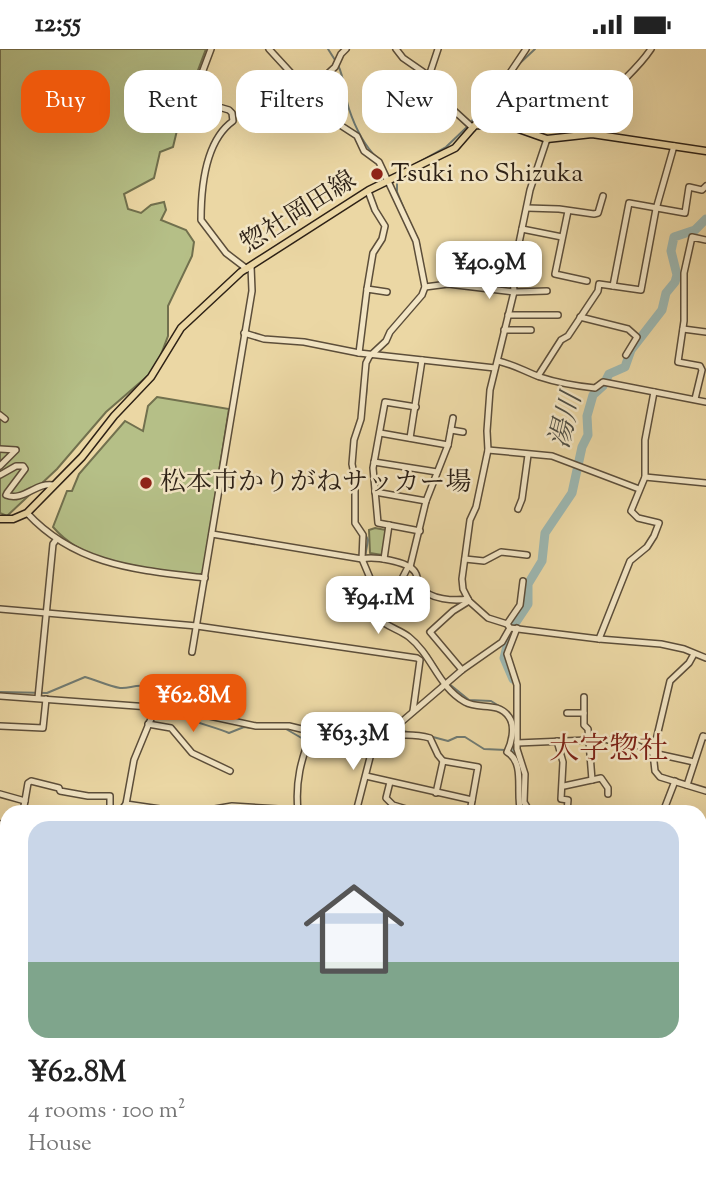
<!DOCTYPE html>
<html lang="en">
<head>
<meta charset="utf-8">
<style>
  :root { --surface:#fff; --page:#f6f6f6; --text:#222; --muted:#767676; --accent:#ea580c }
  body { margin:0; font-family:"Sorts Mill Goudy","Noto Serif JP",serif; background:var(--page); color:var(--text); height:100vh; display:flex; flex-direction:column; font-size:26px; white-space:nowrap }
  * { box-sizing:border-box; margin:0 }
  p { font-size:23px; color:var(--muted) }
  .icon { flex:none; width:38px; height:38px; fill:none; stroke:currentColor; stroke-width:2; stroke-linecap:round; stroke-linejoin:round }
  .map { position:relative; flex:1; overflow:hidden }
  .details { position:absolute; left:0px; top:756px; width:707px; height:387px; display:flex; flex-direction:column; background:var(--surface); border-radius:21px 21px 0 0; box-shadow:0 7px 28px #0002 }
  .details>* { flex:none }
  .top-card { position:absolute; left:21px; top:21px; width:665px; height:63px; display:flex; gap:14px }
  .price { position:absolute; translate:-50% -60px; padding:0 16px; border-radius:14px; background:#fff; color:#222; font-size:23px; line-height:46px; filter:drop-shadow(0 2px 4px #0008) }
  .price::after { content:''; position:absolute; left:50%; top:42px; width:21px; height:16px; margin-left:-10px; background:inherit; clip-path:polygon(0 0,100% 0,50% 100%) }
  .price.on { background:var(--accent); color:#fff }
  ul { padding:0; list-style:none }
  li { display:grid; align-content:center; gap:14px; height:371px; padding:0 28px }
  li span { display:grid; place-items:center; height:217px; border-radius:21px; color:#555 }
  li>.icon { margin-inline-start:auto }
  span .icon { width:126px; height:126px; fill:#fffc; stroke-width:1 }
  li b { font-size:30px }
  .pill { padding:0 24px; border-radius:21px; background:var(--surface); box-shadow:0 7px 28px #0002; font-size:24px; line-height:63px }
  .pill.on { background:var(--accent); color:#fff }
  .status { display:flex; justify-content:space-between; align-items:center; height:49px; padding:0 35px; background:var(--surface); direction:ltr }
  .status svg { height:19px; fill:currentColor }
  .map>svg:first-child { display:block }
  .green { fill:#b5bf87; stroke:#71704e; stroke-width:2 }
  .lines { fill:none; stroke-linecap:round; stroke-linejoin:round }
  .stream { stroke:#707b73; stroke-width:2 }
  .river { stroke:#9cb7b1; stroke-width:9 }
  .minor-casing { stroke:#5c4e3a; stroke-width:8 }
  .major-casing { stroke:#2d2116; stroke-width:9 }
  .minor { stroke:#f2e5c4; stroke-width:5 }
  .major { stroke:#ebd7a4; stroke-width:6 }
  .poi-dot { fill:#8f2418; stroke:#f2e5c4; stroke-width:2.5 }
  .labels { text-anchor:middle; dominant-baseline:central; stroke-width:5; stroke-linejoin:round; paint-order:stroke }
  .poi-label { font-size:26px; fill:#2d2116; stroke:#f2e5c4; text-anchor:start }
  .street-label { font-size:26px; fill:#2d2116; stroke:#f2e5c4 }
  .water-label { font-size:28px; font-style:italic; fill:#4e4e44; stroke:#f2e5c4 }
  .quarter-label { font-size:30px; fill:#7a1f14; stroke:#f2e5c4 }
</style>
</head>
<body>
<div class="status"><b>12:55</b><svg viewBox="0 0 49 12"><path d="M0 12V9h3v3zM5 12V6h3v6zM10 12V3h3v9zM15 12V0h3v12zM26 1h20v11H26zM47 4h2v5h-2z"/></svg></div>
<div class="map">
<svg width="706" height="1142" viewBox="0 0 706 1142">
  <rect width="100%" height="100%" fill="#ebd7a4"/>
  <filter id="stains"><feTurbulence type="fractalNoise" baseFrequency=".00286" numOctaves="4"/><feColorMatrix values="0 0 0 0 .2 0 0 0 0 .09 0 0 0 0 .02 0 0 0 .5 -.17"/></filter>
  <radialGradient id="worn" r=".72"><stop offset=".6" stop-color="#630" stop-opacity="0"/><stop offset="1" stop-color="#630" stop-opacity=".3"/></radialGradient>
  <g class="green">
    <polygon points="0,0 206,0 180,69 173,98 160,103 154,129 124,145 128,160 141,164 151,156 164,153 166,161 161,171 186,181 194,193 192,207 168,257 168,287 160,308 151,324 106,363 57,420 7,467 0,464"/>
    <path d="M157,348L229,360L203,524L199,526C149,519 88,519 53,478L67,442H72L79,425L125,372L143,382L148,357Z"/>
    <polygon points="375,479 386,481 382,506 370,504 369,481"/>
  </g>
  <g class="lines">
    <g class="stream">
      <polyline points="328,0 335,11"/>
      <path d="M338,16C345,30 344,45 349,60C355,78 364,96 377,109"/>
      <polyline points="518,16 535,0"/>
      <polyline points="471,73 501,32"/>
      <polyline points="410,118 446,98 468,77"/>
      <polyline points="397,131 397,143 409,172"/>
      <polyline points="416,186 420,197"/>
      <polyline points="366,348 367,330"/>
      <polyline points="356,392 362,375"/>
      <polyline points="358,473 358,457"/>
      <polyline points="364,483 368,491 365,508"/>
      <path d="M367,516C377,532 375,563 386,572"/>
      <polyline points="403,581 415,591"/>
      <polyline points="428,605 442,627"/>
      <polyline points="448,634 469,651 491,652 504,660"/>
      <path d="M0,643L47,644L85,628C96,631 108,637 120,639C128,640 134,636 143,637L147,655L160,656"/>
      <path d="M173,663C181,670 216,678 229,684L244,678L253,679"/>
      <polyline points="508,663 515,672"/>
      <polyline points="258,679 274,680"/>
      <polyline points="286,680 305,691"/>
      <polyline points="433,688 448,692 457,688 465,688 484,700 506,701"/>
      <polyline points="344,689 400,681 411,684"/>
      <polyline points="310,693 316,695 324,691 338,690"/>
      <polyline points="700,851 706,850"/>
    </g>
    <g class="river">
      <polyline points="514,576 528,555 528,535 542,512 545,484 572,444 582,398 588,386 587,367 593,346 603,337 609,325 625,318 631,301 662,261 666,244 675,233 677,226 671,202 674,188 695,181 706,170"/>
      <polyline points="510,585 504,609 513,630"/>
      <polyline points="513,701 514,682"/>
    </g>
    <g class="minor-casing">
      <g id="minor">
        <path d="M211,0L193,48L195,51L229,61L232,64L233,72C205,92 201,139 201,171L226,204L247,220"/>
        <polyline points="269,0 337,74 357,87 364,102 379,113 416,192 425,238 422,246 390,283 386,292 371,306"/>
        <polyline points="396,0 403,9 429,27 449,57 473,79"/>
        <polyline points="429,27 438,0"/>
        <polyline points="309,42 335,18 341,5 346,0"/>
        <polyline points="475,76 526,0"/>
        <path d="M592,85C598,44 630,32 651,0"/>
        <polyline points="547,90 530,141 519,194 519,208 513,226 514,243 490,341 487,382 488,401 476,458 470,471 462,530 463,540 469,552 488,569 507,575 510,579 599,590 661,595 684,600 706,609"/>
        <polyline points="527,159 559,160 594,165 598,164 603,147"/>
        <polyline points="568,162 555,225 587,232"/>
        <polyline points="522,180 562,188"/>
        <polyline points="613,237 629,154 685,164 689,138 702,141 706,137"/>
        <polyline points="425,238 448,235 514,243 547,242"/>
        <polyline points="367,240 373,204 382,190 385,177 375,161 368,142"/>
        <polyline points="508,266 558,266"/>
        <polyline points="580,268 628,280 637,288 626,306"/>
        <polyline points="683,280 706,283"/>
        <polyline points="504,281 531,281"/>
        <polyline points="244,284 264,290 304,293 359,304 495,319"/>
        <polyline points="359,304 367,240 387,243"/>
        <path d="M370,306L366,314L361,370L354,391L352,415L355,430V474L363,486L362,510L370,529L377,568C386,578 399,580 409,588C432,606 438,638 465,653C479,661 498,652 509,668C516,678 511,695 507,703C526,714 515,745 521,763"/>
        <path d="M498,312C515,316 524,322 540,328C558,334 576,337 595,339L603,333L706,353"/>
        <polyline points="538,327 561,291 568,287 598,242 599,235 641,241 656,160 674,97"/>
        <polyline points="695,350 702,321 700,317 678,313 684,272 684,224 692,188 706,191"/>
        <polyline points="416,358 385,353 373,419 378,474 420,482"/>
        <polyline points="0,366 5,370"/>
        <polyline points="451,381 463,383"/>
        <polyline points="380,384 448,396"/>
        <polyline points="410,389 422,311"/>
        <polyline points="0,400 16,401 0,417"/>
        <polyline points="488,401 552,407 639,440"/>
        <polyline points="374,413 437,423"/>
        <path d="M0,426L16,417H23L25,420L7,444L6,446C23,453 36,433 53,436"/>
        <polyline points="645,428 706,434"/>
        <polyline points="375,443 426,452"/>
        <polyline points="518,460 522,450 528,406"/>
        <path d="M27,464C76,517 138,521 205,529"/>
        <path d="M212,485L362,510C373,507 408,512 415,523C418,527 417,533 421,538C429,551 455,552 468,550"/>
        <polyline points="384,510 389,476"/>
        <polyline points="465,510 484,512 501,503 527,506"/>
        <polyline points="408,518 388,557 410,567 423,542"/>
        <polyline points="410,518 426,452 448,396 453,369"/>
        <polyline points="0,560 197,577 417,609 420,611 413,662"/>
        <polyline points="507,575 520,556 523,532"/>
        <polyline points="517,579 507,605 517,636 517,700 525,725 524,753 530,763"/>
        <polyline points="599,590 630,512 647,498 654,487 659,474 638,469 631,462 645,428 645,391 654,343"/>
        <polyline points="192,603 252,242 251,217"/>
        <polyline points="694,605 689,614 670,632 653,704 655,722 660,728 706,742"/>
        <polyline points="462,621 430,583 453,562 469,552"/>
        <polyline points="0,647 177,660 256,677 289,677 326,686 340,687 391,678 399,675 462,621 502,593 510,579"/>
        <polyline points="584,648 584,676 588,680 592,731"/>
        <polyline points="38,649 53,495 56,491"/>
        <polyline points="567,664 584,664"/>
        <polyline points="148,675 171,679 192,704 230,722"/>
        <polyline points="0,677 43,679 46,650"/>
        <path d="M375,689C392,686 413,684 430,689L438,706L443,712"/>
        <polyline points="608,691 628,692 653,704 694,713"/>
        <polyline points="557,692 563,713 561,750 568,751 567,763"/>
        <polyline points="517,694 588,691"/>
        <polyline points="366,727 472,751"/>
        <polyline points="390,733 386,749 393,756 416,763"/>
        <polyline points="687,736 703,687 706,688"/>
        <polyline points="564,737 601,729 608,739 608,745"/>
        <polyline points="436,744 443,712 478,718 470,763"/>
        <polyline points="0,745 25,752"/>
        <polyline points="126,755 160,760 209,761 232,757 311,762"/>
        <path d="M298,762C295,733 301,710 312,683"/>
        <polyline points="23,763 28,734 31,732 59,739 60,742 88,747 110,747 110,763"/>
        <polyline points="120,763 126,755 134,711 155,660"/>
        <polyline points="356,763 375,689 374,681"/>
        <polyline points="663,763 675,732"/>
        <polyline points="0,775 7,780"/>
        <polyline points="700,819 706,820"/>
        <polyline points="0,820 7,821"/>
        <polyline points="700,899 706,887"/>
        <polyline points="0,931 7,933"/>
        <polyline points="6,967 4,999 7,1002"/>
        <polyline points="700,1012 706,1014"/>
        <polyline points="700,1044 706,1046"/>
        <polyline points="700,1089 706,1089"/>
        <polyline points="0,1091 7,1094"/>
        <polyline points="0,1126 7,1128"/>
        <polyline points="700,1129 706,1130"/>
        <polyline points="34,1136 56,1142"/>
        <polyline points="80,1136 89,1142"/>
        <polyline points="212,1136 215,1142"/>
        <polyline points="455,1136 489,1142"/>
        <polyline points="279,1142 282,1136"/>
        <polyline points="367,1142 370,1136"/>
        <polyline points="539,1142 540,1136"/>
        <polyline points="618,1142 621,1136"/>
      </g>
    </g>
    <g class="major-casing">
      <polyline id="major" points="0,470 13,470 27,464 82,408 114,367 151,328 181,279 241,223 369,141 455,99 475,76 513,78 547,90 592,85 706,102"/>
    </g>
    <use href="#minor" class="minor"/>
    <use href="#major" class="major"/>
  </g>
  <g class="poi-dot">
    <circle cx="377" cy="125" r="7"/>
    <circle cx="146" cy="434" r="7"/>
  </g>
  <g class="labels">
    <g class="poi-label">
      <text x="391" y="125">Tsuki no Shizuka</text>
      <text x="160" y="434">松本市かりがねサッカー場</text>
    </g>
    <g class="street-label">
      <text transform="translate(299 164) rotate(-32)">惣社岡田線</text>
    </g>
    <g class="water-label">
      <text transform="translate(567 372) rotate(-76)">湯川</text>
    </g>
    <g class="quarter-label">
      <text x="609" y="701">大字惣社</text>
    </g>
  </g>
  <rect width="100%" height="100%" filter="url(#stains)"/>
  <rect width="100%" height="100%" fill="url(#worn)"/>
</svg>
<b class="price" style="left:489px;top:252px">¥40.9M</b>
<b class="price" style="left:378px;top:587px">¥94.1M</b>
<b class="price on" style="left:193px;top:685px">¥62.8M</b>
<b class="price" style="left:353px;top:723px">¥63.3M</b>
<div class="top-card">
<a class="pill on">Buy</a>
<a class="pill">Rent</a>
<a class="pill">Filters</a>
<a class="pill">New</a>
<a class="pill">Apartment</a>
</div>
<section class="details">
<ul>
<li><span style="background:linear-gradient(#c9d6e8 65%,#7fa58c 0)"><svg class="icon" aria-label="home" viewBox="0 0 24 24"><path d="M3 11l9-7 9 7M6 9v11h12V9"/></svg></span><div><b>¥62.8M</b><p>4 rooms · 100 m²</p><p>House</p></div></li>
</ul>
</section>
</div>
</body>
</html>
